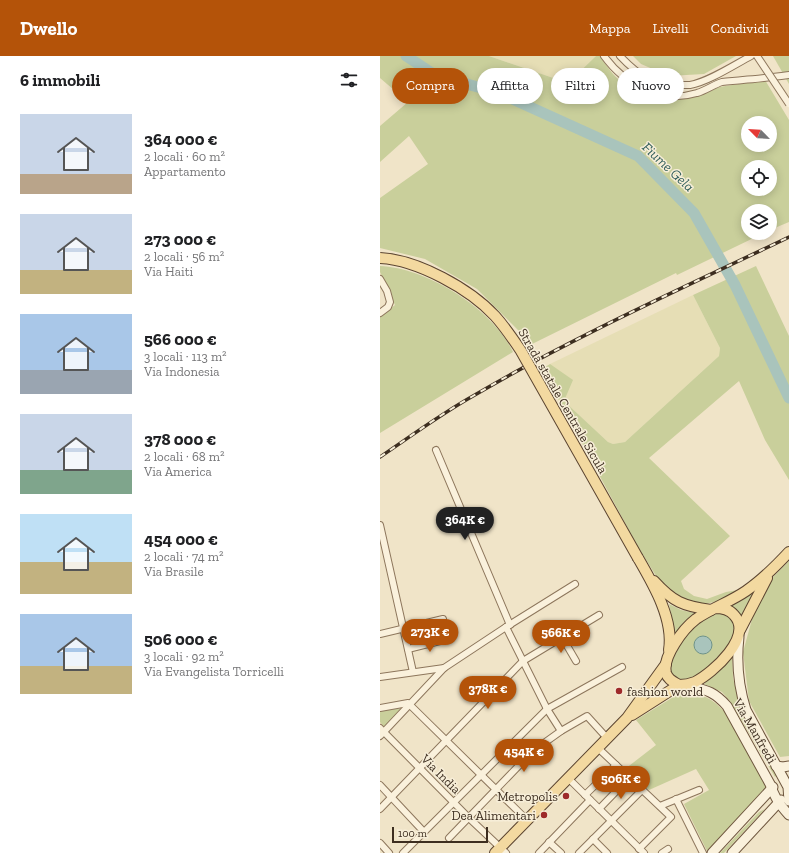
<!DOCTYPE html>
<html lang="it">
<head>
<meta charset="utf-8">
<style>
  :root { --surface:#fff; --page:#f6f6f6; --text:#202124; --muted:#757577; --accent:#b45309 }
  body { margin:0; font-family:"Zilla Slab",serif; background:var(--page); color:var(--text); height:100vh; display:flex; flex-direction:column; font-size:15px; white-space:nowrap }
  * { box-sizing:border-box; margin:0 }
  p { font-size:13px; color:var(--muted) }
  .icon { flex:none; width:22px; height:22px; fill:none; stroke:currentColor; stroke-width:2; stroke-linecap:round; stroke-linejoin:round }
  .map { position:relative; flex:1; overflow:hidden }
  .sheet { display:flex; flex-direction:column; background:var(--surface); width:380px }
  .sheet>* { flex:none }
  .hud { position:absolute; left:12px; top:12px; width:337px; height:36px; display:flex; gap:8px }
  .needle { width:26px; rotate:294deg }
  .buttons { position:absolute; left:361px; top:60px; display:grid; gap:8px }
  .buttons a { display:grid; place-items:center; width:36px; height:36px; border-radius:50%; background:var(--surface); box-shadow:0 2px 10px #0003; font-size:20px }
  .scale { position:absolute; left:12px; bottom:10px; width:96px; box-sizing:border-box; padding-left:4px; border:2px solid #3d2e20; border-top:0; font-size:11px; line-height:14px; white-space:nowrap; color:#3d2e20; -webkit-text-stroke:3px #f7eed8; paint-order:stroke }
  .price { position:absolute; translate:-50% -34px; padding:0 9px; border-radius:14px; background:var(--accent); color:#fff; font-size:13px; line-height:26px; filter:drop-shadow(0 1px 2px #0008) }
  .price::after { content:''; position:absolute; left:50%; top:24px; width:12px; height:9px; margin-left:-6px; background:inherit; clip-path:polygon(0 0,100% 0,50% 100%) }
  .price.active { background:#222; color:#fff }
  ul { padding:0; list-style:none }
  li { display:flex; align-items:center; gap:12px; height:100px; padding:0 20px }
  li span { display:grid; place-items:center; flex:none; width:112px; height:80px; border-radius:0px; color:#555 }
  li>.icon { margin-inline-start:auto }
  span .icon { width:48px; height:48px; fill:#fffc; stroke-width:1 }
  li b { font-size:17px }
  h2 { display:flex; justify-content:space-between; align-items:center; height:48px; padding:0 20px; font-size:17px }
  .chip { padding:0 14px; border-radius:18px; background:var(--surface); box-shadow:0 2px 10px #0003; font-size:14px; line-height:36px }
  .chip.active { background:var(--accent); color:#fff }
  header { display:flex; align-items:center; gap:24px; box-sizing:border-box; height:56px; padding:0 20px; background:var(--accent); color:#fff }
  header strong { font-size:19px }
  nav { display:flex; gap:22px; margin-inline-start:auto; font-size:14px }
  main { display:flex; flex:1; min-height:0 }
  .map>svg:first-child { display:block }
  .farmland { fill:#e6deb5 }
  .green { fill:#c9cf9b; fill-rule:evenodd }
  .water { fill:#a9c4bc; stroke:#6f938a }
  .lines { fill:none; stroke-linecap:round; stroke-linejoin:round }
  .river { stroke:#a9c4bc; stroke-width:11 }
  .lane-casing { stroke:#8d765c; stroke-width:5 }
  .street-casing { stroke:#8d765c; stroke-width:8 }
  .secondary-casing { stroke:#6f573f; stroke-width:11 }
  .primary-casing { stroke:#5b4430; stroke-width:12 }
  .lane { stroke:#faf1dc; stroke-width:3 }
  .street { stroke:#faf1dc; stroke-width:6 }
  .secondary { stroke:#faf1dc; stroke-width:9 }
  .primary { stroke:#f3d9a0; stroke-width:10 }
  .rail-casing { stroke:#3d2e20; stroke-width:3.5 }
  .rail { stroke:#f7eed8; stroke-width:2; stroke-dasharray:6; stroke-linecap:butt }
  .street-bridge-casing { stroke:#8d765c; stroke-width:8; stroke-linecap:butt }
  .primary-bridge-casing { stroke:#5b4430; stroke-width:12; stroke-linecap:butt }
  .street-bridge { stroke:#faf1dc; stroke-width:6 }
  .primary-bridge { stroke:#f3d9a0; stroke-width:10 }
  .poi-dot { fill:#9e2a2b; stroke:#f7eed8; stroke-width:1.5 }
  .labels { text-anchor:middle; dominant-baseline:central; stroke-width:3; stroke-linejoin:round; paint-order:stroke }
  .street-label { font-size:13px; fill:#3d2e20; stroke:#f7eed8 }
  .poi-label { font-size:13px; fill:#3d2e20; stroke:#f7eed8; text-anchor:end }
  .water-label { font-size:14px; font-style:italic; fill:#2f5d5a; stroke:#f7eed8 }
</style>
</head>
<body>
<header>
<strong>Dwello</strong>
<nav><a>Mappa</a><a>Livelli</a><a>Condividi</a></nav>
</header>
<main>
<section class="sheet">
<h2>6 immobili<svg class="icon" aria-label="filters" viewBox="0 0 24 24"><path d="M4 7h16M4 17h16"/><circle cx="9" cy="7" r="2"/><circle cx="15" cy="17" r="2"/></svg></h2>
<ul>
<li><span style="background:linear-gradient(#c9d6e8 75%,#b9a48a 0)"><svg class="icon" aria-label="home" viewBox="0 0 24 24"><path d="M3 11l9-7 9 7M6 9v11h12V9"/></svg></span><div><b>364 000 €</b><p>2 locali · 60 m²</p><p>Appartamento</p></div></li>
<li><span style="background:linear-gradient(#c9d6e8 70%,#c2b280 0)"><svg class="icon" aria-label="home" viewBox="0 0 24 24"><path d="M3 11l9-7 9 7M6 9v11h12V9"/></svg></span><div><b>273 000 €</b><p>2 locali · 56 m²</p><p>Via Haiti</p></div></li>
<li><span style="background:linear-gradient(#a9c7e8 70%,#9aa5b1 0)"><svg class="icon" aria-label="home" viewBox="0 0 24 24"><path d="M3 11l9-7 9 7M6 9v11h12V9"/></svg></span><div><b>566 000 €</b><p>3 locali · 113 m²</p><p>Via Indonesia</p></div></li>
<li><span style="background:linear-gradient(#c9d6e8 70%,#7fa58c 0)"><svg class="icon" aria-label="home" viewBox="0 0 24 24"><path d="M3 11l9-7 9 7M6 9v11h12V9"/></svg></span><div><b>378 000 €</b><p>2 locali · 68 m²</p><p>Via America</p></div></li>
<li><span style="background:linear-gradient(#bfe0f5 60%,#c2b280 0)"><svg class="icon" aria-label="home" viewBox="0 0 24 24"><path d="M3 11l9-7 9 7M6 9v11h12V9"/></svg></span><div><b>454 000 €</b><p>2 locali · 74 m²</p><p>Via Brasile</p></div></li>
<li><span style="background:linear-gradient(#a9c7e8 65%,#c2b280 0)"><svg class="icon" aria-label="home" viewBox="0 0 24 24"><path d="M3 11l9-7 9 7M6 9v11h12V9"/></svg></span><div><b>506 000 €</b><p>3 locali · 92 m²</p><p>Via Evangelista Torricelli</p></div></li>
</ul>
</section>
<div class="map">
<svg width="409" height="797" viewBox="0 0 409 797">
  <rect width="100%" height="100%" fill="#f0e4c8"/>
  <g class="farmland">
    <polygon points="109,0 216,0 188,27"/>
    <polygon points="313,239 340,292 339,300 245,386 233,388 228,386 184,345 170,308"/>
  </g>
  <g class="green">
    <path d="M0,0H109L188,27L216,0H220C224,6 228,12 233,18C258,45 307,49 339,31L385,24L409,64V166L390,174V155H368V177H384L297,219L296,217L148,290L138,274L97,233L45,203L0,192V142L48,108L29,80L0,106V70L28,46L0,22ZM368,67H390V89H368ZM368,111H390V133H368Z"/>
    <polygon points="253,0 356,0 324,18 289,20 261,8"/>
    <polygon points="393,0 409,0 409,28"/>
    <path d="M0,210C47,212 113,253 133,296L0,377V261L15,249L0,216Z"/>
    <polygon points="376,210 409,280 409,424 385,384 359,325 269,402 350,480 301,525 304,533 314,540 327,543 346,536 358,534 343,544 325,548 303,543 291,538 278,523 258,491 162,313 170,308 193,324 184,345 228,386 233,388 245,386 339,300 340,292 313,239"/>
    <polygon points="409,505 409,700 400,701 369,645 363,596 374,556 391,523"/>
    <polygon points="373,536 363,562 358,555 350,550 361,545"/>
    <polygon points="289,548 301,554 319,558 305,567 295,578"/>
    <path d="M342,557C348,559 354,562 355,569C358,586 322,620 307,624C303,625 298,624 295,621C278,610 307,576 318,568C325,562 333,558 342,557Z"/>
    <polygon points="352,597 353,622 360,651 397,719 395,721 350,645 342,636 324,628 339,613"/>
    <path d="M311,638C327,640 332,643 344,655L387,731L327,795L304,748L329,734L316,713L269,734L245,713L276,689L256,664L295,640Z"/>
    <polygon points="22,652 4,671 0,666 0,655"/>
    <polygon points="385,753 344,797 340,797 379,756"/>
  </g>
  <circle class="water" cx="323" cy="589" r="9"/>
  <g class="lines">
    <polyline class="river" points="26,0 55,19 119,37 258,100 314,157 355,229 409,342"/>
    <g class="lane-casing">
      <polyline id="lane" points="63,564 68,583"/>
    </g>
    <g class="street-casing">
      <g id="street">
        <path d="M224,0C245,29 281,48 317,37C325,35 335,28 342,26C349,25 356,25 363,24C379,23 394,21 409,19"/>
        <path d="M240,0C257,18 272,29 298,29C301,29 306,29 310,29C328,26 354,9 371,0"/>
        <polyline points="0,223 7,235 10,246 8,251 0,257"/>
        <polyline points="56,394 130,569"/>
        <polyline points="0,469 33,616"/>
        <polyline points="126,571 167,653 181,675"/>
        <polyline points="0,578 63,563"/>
        <polyline points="182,581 196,605"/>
        <polyline points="28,593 68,583"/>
        <polyline points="0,621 64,612"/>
        <polyline points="0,652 28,647 147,764"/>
        <polyline points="0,672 89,762 126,797"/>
        <polyline points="0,680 64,612 126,571 195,528"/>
        <polyline points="218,692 291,761 259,793"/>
        <polyline points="188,722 264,797"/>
        <polyline points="0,729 44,776"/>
        <polyline points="205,739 236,709"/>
        <polyline points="296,743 323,797"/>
        <polyline points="280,750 319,734"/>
        <polyline points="0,753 143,605 219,559"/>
        <polyline points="219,753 249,722"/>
        <polyline points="69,782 153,695 181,675 207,660 227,682"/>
        <polyline points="213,783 227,797"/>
        <polyline points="169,786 181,797"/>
        <polyline points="0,787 9,797"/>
        <polyline points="23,797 167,653 242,611"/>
        <polyline points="159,797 210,744"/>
        <polyline points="199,797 262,734"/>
        <polyline points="282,797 288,793"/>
      </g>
    </g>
    <g class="secondary-casing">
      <g id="secondary">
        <path d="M359,581C356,607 358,629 366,654L408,731L409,745"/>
        <path d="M305,629C325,634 333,634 347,650L390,728C395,742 399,748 409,759"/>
        <polyline points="396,710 403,711 409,710"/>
        <polyline points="332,797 393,731"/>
        <polyline points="352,797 401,744"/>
      </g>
    </g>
    <g class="primary-casing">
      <g id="primary">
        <path d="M258,502C273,528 294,563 289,594"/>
        <path d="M274,525C293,546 303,550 331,554"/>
        <path d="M335,552C343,552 349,553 354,559C374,580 333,617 315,626C310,628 305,629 299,629C294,626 288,624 286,617C282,601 303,573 316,563C332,552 350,546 366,535C382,524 396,510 409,496"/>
        <polyline points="360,574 387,522"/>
        <polyline points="252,659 299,629"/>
        <polyline points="115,797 247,662 286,608"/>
      </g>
    </g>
    <use href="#lane" class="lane"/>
    <use href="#street" class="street"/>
    <use href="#secondary" class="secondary"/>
    <use href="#primary" class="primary"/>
    <g class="rail-casing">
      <path id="rail" d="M0,401C31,380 61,358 93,340C195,280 303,232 409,181"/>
    </g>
    <use href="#rail" class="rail"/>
    <g class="street-bridge-casing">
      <polyline id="street-bridge" points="377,0 409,48"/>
    </g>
    <g class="primary-bridge-casing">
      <path id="primary-bridge" d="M0,202C38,204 90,233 115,260C125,271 133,283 141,295L258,502"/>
    </g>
    <use href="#street-bridge" class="street-bridge"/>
    <use href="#primary-bridge" class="primary-bridge"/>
  </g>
  <g class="poi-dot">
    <circle cx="239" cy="635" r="4"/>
    <circle cx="186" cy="740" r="4"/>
    <circle cx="164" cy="759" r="4"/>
  </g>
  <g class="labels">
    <g class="street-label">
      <text transform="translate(183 345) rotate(60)">Strada statale Centrale Sicula</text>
      <text transform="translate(375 675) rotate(60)">Via Manfredi</text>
      <text transform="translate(61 718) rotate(45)">Via India</text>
    </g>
    <g class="poi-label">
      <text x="247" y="635" text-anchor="start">fashion world</text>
      <text x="178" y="740">Metropolis</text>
      <text x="156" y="759">Dea Alimentari</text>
    </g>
    <g class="water-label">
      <text transform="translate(288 111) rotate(43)">Fiume Gela</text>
    </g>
  </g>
</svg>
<div class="buttons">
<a><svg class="needle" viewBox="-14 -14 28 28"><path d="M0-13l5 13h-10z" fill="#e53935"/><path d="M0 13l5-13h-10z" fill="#757577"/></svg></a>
<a><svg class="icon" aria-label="locate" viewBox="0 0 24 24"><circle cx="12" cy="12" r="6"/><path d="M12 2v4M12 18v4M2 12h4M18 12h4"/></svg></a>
<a><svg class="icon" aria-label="layers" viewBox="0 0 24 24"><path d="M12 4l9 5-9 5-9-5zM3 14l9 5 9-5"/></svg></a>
</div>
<div class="scale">100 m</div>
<b class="price active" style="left:85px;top:485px">364K €</b>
<b class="price" style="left:50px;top:597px">273K €</b>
<b class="price" style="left:181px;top:598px">566K €</b>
<b class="price" style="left:108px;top:654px">378K €</b>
<b class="price" style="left:144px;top:717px">454K €</b>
<b class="price" style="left:241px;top:744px">506K €</b>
<div class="hud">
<a class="chip active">Compra</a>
<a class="chip">Affitta</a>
<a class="chip">Filtri</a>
<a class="chip">Nuovo</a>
</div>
</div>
</main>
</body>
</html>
